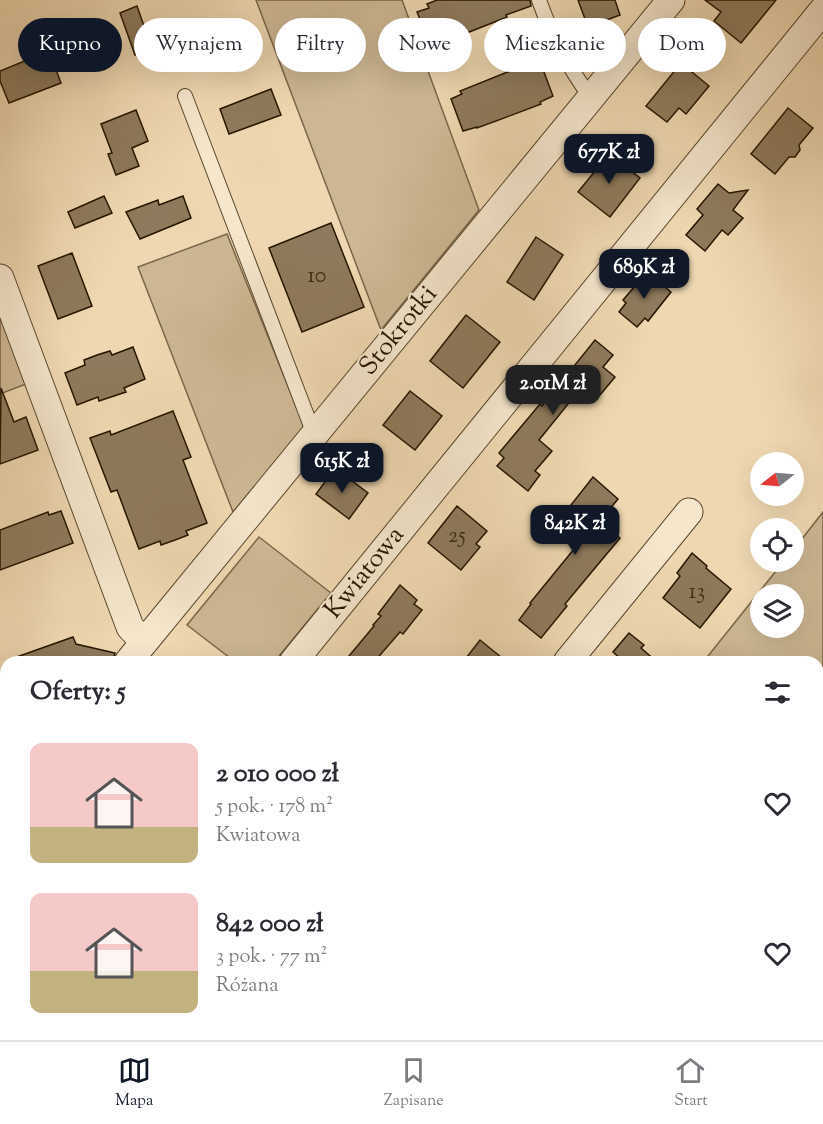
<!DOCTYPE html>
<html lang="pl">
<head>
<meta charset="utf-8">
<style>
  :root { --surface:#fff; --page:#f2f2f3; --text:#2b2b33; --muted:#7c7c81; --line:#e1e1e2; --accent:#111827 }
  body { margin:0; font-family:"Sorts Mill Goudy",serif; background:var(--page); color:var(--text); height:100vh; display:flex; flex-direction:column; font-size:22px; white-space:nowrap }
  * { box-sizing:border-box; margin:0 }
  p { font-size:20px; color:var(--muted) }
  .icon { flex:none; width:33px; height:33px; fill:none; stroke:currentColor; stroke-width:2; stroke-linecap:round; stroke-linejoin:round }
  .map { position:relative; flex:1; overflow:hidden }
  .drawer { position:absolute; left:0px; top:656px; width:824px; height:386px; display:flex; flex-direction:column; background:var(--surface); border-radius:18px 18px 0 0; box-shadow:0 6px 24px #0002 }
  .drawer>* { flex:none }
  .hud { position:absolute; left:18px; top:18px; width:788px; height:54px; display:flex; gap:12px }
  .needle { width:39px; rotate:253deg }
  .controls { position:absolute; left:750px; top:452px; display:grid; gap:12px }
  .controls a { display:grid; place-items:center; width:54px; height:54px; border-radius:50%; background:var(--surface); box-shadow:0 6px 24px #0002; font-size:30px }
  .price { position:absolute; translate:-50% -51px; padding:0 14px; border-radius:12px; background:var(--accent); color:#fff; font-size:20px; line-height:39px; filter:drop-shadow(0 2px 3px #0008) }
  .price::after { content:''; position:absolute; left:50%; top:36px; width:18px; height:14px; margin-left:-9px; background:inherit; clip-path:polygon(0 0,100% 0,50% 100%) }
  .price.selected { background:#222; color:#fff }
  ul { padding:0; list-style:none }
  li { display:flex; align-items:center; gap:18px; height:150px; padding:0 30px }
  li span { display:grid; place-items:center; flex:none; width:168px; height:120px; border-radius:12px; color:#555 }
  li>.icon { margin-inline-start:auto }
  span .icon { width:72px; height:72px; fill:#fffc; stroke-width:1 }
  li b { font-size:26px }
  h2 { display:flex; justify-content:space-between; align-items:center; height:72px; padding:0 30px; font-size:26px }
  .pill { padding:0 21px; border-radius:27px; background:var(--surface); box-shadow:0 6px 24px #0002; font-size:21px; line-height:54px }
  .pill.selected { background:var(--accent); color:#fff }
  .tab-bar { display:flex; justify-content:space-around; align-items:center; height:84px; border-top:2px solid var(--line); background:var(--surface); font-size:16px; color:var(--muted) }
  .tab-bar a { display:grid; justify-items:center; gap:3px }
  .tab-bar .selected { color:var(--accent) }
  .map>svg:first-child { display:block }
  .green { fill:#cdb793; stroke:#79664a; stroke-width:1.5; fill-rule:evenodd }
  .building { fill:#8e7a5c; stroke:#251500; stroke-width:1.5 }
  .lines { fill:none; stroke-linecap:round; stroke-linejoin:round }
  .lane-casing { stroke:#58462c; stroke-width:16 }
  .street-casing { stroke:#58462c; stroke-width:29 }
  .lane { stroke:#f5e6cc; stroke-width:14 }
  .street { stroke:#f5e6cc; stroke-width:27 }
  .labels { text-anchor:middle; dominant-baseline:central; stroke-width:4.5; stroke-linejoin:round; paint-order:stroke }
  .number-label { font-size:22px; fill:#3f2e17 }
  .street-label { font-size:26px; fill:#251500; stroke:#f5e6cc }
</style>
</head>
<body>
<div class="map">
<svg width="823" height="1040" viewBox="0 0 823 1040">
  <rect width="100%" height="100%" fill="#efd8b1"/>
  <filter id="stains"><feTurbulence type="fractalNoise" baseFrequency=".00333" numOctaves="4"/><feColorMatrix values="0 0 0 0 .2 0 0 0 0 .09 0 0 0 0 .02 0 0 0 .5 -.17"/></filter>
  <radialGradient id="worn" r=".72"><stop offset=".6" stop-color="#630" stop-opacity="0"/><stop offset="1" stop-color="#630" stop-opacity=".3"/></radialGradient>
  <g class="green">
    <polygon points="256,0 402,0 479,210 381,330"/>
    <polygon points="227,234 305,429 233,512 138,267"/>
    <polygon points="0,308 31,382 0,394"/>
    <path d="M823,512V747L818,754V662L704,661L784,561H794V549ZM760,594H794V627H760Z"/>
    <polygon points="259,537 331,593 275,661 234,661 187,625"/>
    <polygon points="823,802 823,989 818,996 818,809"/>
    <polygon points="405,1035 596,1035 592,1040 401,1040"/>
  </g>
  <g class="building">
    <polygon points="437,0 530,0 531,6 506,15 507,17 444,42 443,40 431,45 417,12 429,8 427,4"/>
    <polygon points="578,0 615,0 620,15 588,27"/>
    <polygon points="705,0 776,0 741,43 714,21 721,12"/>
    <polygon points="137,6 152,49 135,55 120,13"/>
    <polygon points="239,25 249,51 222,61 213,35"/>
    <polygon points="49,51 61,83 9,103 0,81 0,71"/>
    <polygon points="681,63 709,86 686,114 679,108 667,122 646,106"/>
    <polygon points="541,64 553,96 540,102 541,104 496,121 477,128 477,127 463,131 451,99 462,94 460,91 505,73 528,65 529,68"/>
    <polygon points="271,89 281,115 229,134 220,109"/>
    <polygon points="788,108 813,128 799,145 800,150 795,157 789,157 775,174 751,154"/>
    <polygon points="136,110 148,141 132,148 139,166 116,175 108,154 112,153 101,124"/>
    <polygon points="609,154 640,178 610,217 578,192"/>
    <polygon points="718,184 729,193 748,190 733,210 743,218 728,235 722,230 705,251 686,235 703,215 697,209"/>
    <polygon points="104,196 112,213 75,228 68,212"/>
    <polygon points="183,196 191,218 140,239 126,212 158,200 159,205"/>
    <polygon points="331,223 364,307 302,332 269,248"/>
    <polygon points="536,237 563,255 534,300 507,282"/>
    <polygon points="72,253 92,306 58,319 38,266"/>
    <polygon points="647,272 671,292 648,321 645,318 637,327 619,312 626,303 623,300"/>
    <polygon points="466,315 500,342 463,388 430,361"/>
    <polygon points="595,340 613,355 603,367 615,377 600,395 588,386 575,402 572,399 539,440 552,451 535,471 540,475 528,491 497,466 504,458 499,453 540,404 542,406"/>
    <polygon points="133,347 145,379 124,388 126,392 99,401 98,397 77,405 65,373 85,365 84,360 97,355 110,351 112,355"/>
    <polygon points="1,388 14,422 26,417 38,450 0,464"/>
    <polygon points="410,391 442,416 415,450 383,425"/>
    <polygon points="173,411 191,457 183,460 207,523 186,531 188,535 175,540 161,545 160,541 139,549 117,490 111,492 90,438 110,431 111,435"/>
    <polygon points="335,468 368,493 349,519 316,494"/>
    <polygon points="593,477 618,499 604,516 608,519 603,524 620,538 565,604 567,606 541,638 519,620 531,604 530,603 583,538 560,519"/>
    <polygon points="457,506 487,531 476,544 480,547 461,570 428,543"/>
    <polygon points="61,511 73,543 0,570 0,530 48,512 49,515"/>
    <polygon points="692,553 707,566 706,568 731,589 700,628 663,598 680,576 677,573"/>
    <polygon points="400,585 417,600 414,604 422,610 403,634 400,632 374,662 344,662 374,626 373,625 381,616 378,614"/>
    <polygon points="629,633 644,645 641,648 657,662 624,662 613,652"/>
    <polygon points="73,637 76,644 115,653 113,662 12,662 11,659"/>
    <polygon points="480,640 507,662 463,662"/>
  </g>
  <g class="lines">
    <g class="lane-casing">
      <g id="lane">
        <path d="M539,0C551,34 569,68 591,98"/>
        <polyline points="185,96 314,434"/>
      </g>
    </g>
    <g class="street-casing">
      <g id="street">
        <polyline points="0,278 130,627 143,641"/>
        <polyline points="128,662 671,0"/>
        <polyline points="293,662 823,10"/>
        <polyline points="567,662 689,512"/>
        <polyline points="818,778 823,771"/>
        <polyline points="0,824 6,816"/>
        <polyline points="0,1024 6,1016"/>
        <polyline points="261,1040 265,1035"/>
        <polyline points="609,1040 613,1035"/>
      </g>
    </g>
    <use href="#lane" class="lane"/>
    <use href="#street" class="street"/>
  </g>
  <g class="labels">
    <g class="number-label">
      <text x="317" y="277">10</text>
      <text x="457" y="537">25</text>
      <text x="697" y="593">13</text>
    </g>
    <g class="street-label">
      <text transform="translate(399 331) rotate(-51)">Stokrotki</text>
      <text transform="translate(365 573) rotate(-51)">Kwiatowa</text>
    </g>
  </g>
  <rect width="100%" height="100%" filter="url(#stains)"/>
  <rect width="100%" height="100%" fill="url(#worn)"/>
</svg>
<div class="controls">
<a><svg class="needle" viewBox="-14 -14 28 28"><path d="M0-13l5 13h-10z" fill="#e53935"/><path d="M0 13l5-13h-10z" fill="#7c7c81"/></svg></a>
<a><svg class="icon" aria-label="locate" viewBox="0 0 24 24"><circle cx="12" cy="12" r="6"/><path d="M12 2v4M12 18v4M2 12h4M18 12h4"/></svg></a>
<a><svg class="icon" aria-label="layers" viewBox="0 0 24 24"><path d="M12 4l9 5-9 5-9-5zM3 14l9 5 9-5"/></svg></a>
</div>
<b class="price" style="left:609px;top:185px">677K zł</b>
<b class="price" style="left:644px;top:300px">689K zł</b>
<b class="price selected" style="left:553px;top:416px">2.01M zł</b>
<b class="price" style="left:342px;top:494px">615K zł</b>
<b class="price" style="left:575px;top:556px">842K zł</b>
<div class="hud">
<a class="pill selected">Kupno</a>
<a class="pill">Wynajem</a>
<a class="pill">Filtry</a>
<a class="pill">Nowe</a>
<a class="pill">Mieszkanie</a>
<a class="pill">Dom</a>
</div>
<section class="drawer">
<h2>Oferty: 5<svg class="icon" aria-label="filters" viewBox="0 0 24 24"><path d="M4 7h16M4 17h16"/><circle cx="9" cy="7" r="2"/><circle cx="15" cy="17" r="2"/></svg></h2>
<ul>
<li><span style="background:linear-gradient(#f6c9c9 70%,#c2b280 0)"><svg class="icon" aria-label="home" viewBox="0 0 24 24"><path d="M3 11l9-7 9 7M6 9v11h12V9"/></svg></span><div><b>2 010 000 zł</b><p>5 pok. · 178 m²</p><p>Kwiatowa</p></div><svg class="icon" aria-label="heart" viewBox="0 0 24 24"><path d="M12 20l-8-8c-3-5 5-10 8-4 3-6 11-1 8 4z"/></svg></li>
<li><span style="background:linear-gradient(#f6c9c9 65%,#c2b280 0)"><svg class="icon" aria-label="home" viewBox="0 0 24 24"><path d="M3 11l9-7 9 7M6 9v11h12V9"/></svg></span><div><b>842 000 zł</b><p>3 pok. · 77 m²</p><p>Różana</p></div><svg class="icon" aria-label="heart" viewBox="0 0 24 24"><path d="M12 20l-8-8c-3-5 5-10 8-4 3-6 11-1 8 4z"/></svg></li>
</ul>
</section>
</div>
<nav class="tab-bar">
<a class="selected"><svg class="icon" aria-label="map" viewBox="0 0 24 24"><path d="M3 6l6-2 6 2 6-2v14l-6 2-6-2-6 2zM9 4v14M15 6v14"/></svg>Mapa</a>
<a><svg class="icon" aria-label="saved" viewBox="0 0 24 24"><path d="M7 4h10v16l-5-4-5 4z"/></svg>Zapisane</a>
<a><svg class="icon" aria-label="home" viewBox="0 0 24 24"><path d="M3 11l9-7 9 7M6 9v11h12V9"/></svg>Start</a>
</nav>
</body>
</html>
